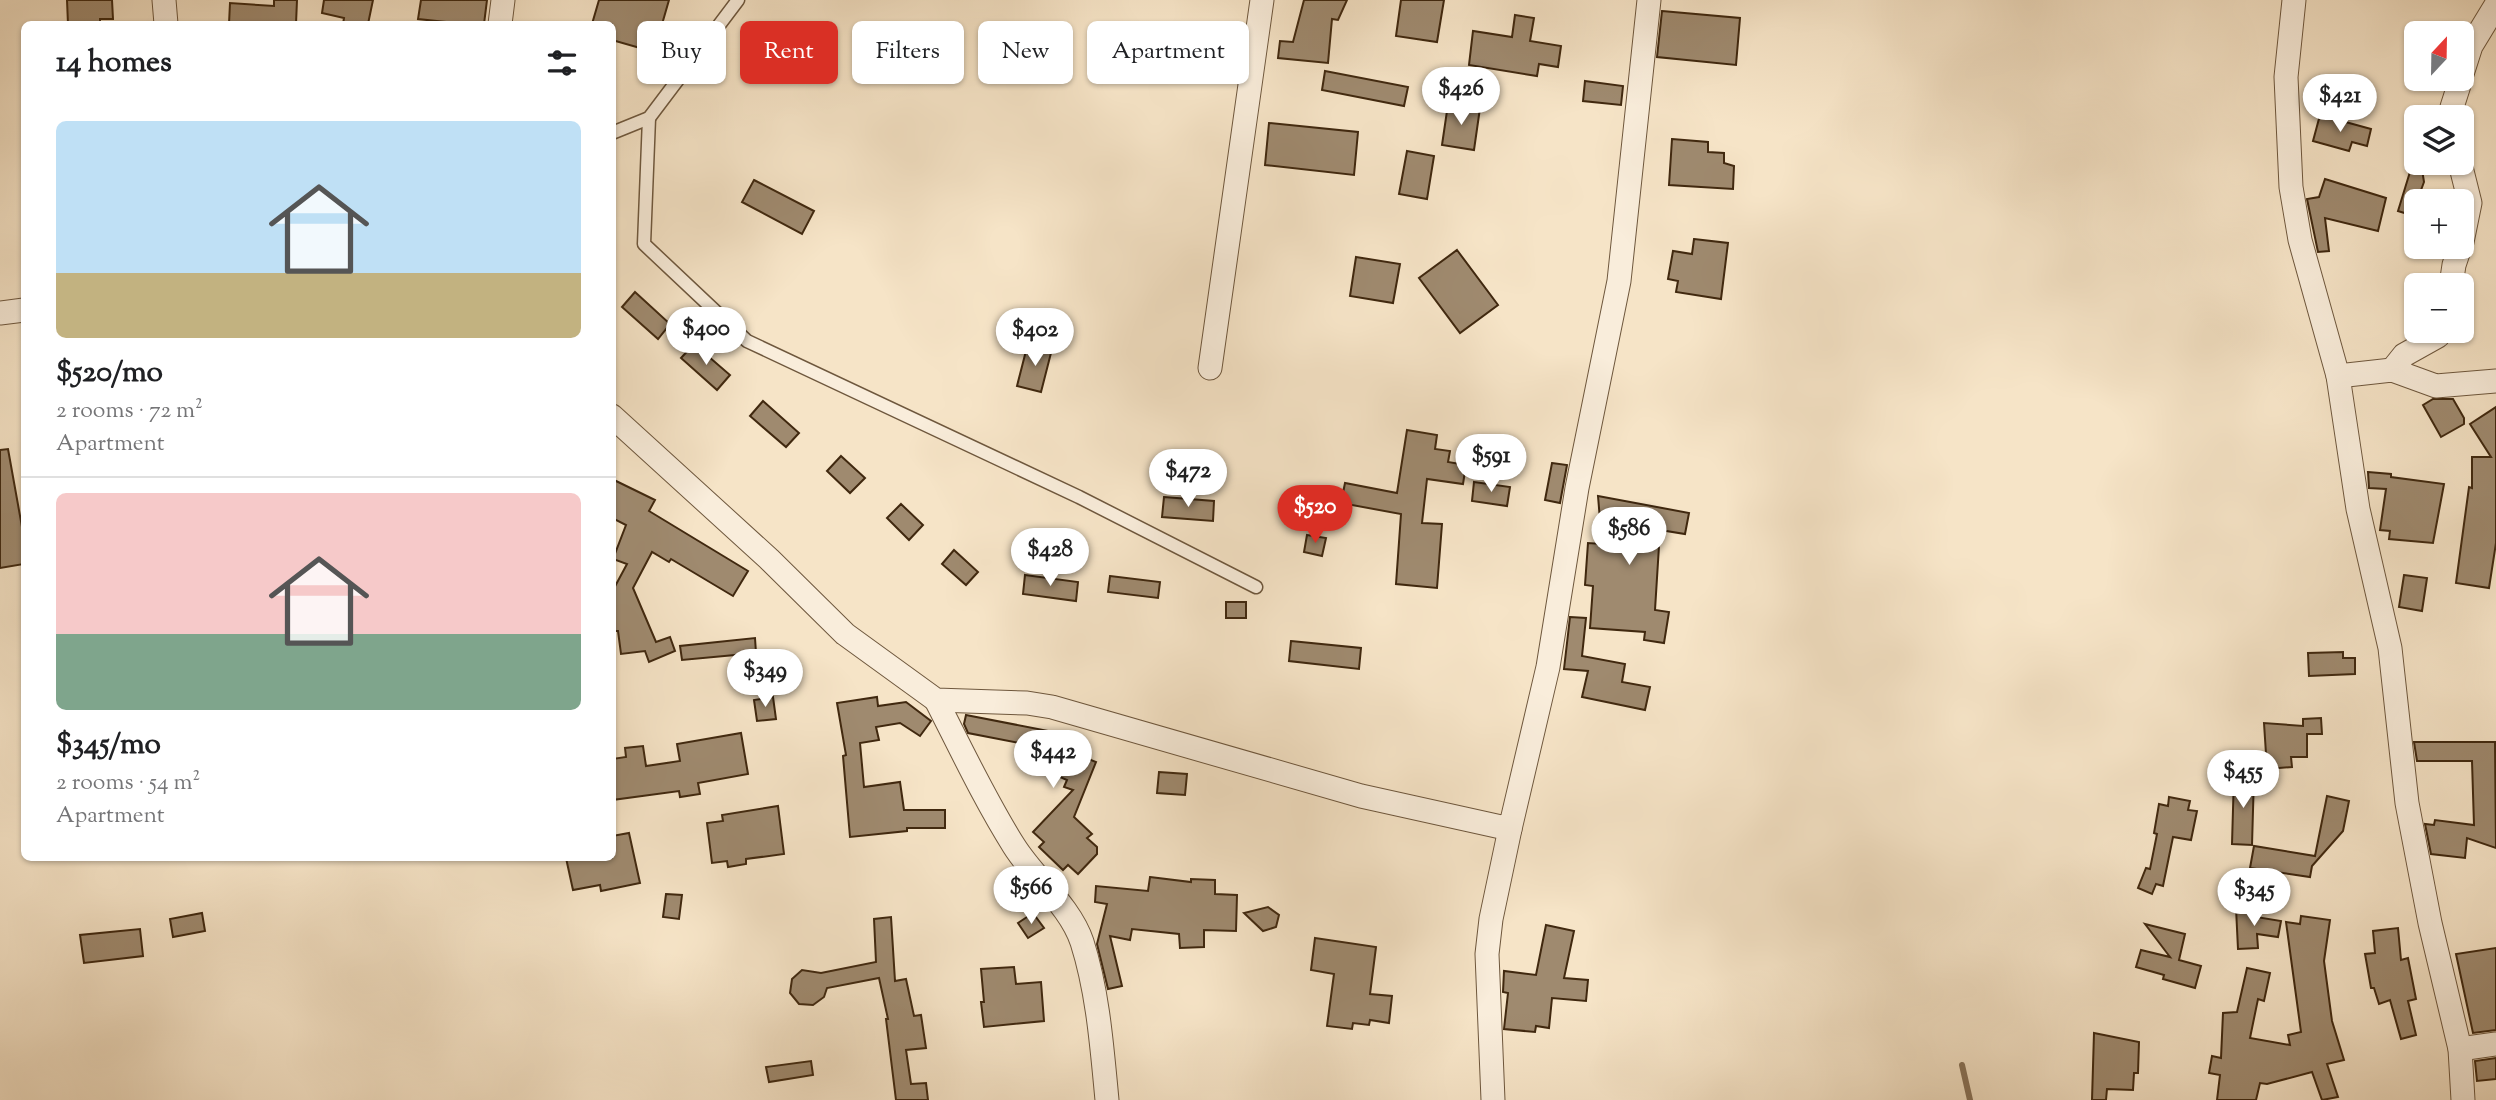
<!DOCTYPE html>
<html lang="en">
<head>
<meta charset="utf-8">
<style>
  :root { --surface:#fff; --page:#f6f6f6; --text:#202124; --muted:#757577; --line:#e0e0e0; --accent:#d93025 }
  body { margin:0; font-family:"Sorts Mill Goudy",serif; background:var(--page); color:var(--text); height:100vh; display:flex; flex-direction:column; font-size:26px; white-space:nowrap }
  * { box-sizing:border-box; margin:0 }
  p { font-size:23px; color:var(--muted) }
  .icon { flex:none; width:38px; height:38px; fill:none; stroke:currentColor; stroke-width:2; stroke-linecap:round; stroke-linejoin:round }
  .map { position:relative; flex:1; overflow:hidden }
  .sheet { position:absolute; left:21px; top:21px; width:595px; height:840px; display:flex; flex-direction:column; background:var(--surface); border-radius:10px; box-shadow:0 2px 5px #0004 }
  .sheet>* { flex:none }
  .top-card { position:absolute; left:637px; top:21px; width:665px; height:63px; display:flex; gap:14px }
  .needle { width:46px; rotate:22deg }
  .buttons { position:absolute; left:2404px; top:21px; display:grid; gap:14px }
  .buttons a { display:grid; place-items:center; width:70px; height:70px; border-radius:10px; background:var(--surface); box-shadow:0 2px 5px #0004; font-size:35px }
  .price { position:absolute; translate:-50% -60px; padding:0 16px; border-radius:24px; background:#fff; color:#222; font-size:23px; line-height:46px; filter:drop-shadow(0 2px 4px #0008) }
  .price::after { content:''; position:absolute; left:50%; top:42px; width:21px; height:16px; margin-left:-10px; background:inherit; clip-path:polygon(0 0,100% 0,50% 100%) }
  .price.current { background:var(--accent); color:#fff }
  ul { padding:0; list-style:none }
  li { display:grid; align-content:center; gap:14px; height:371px; padding:0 35px }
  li+li { border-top:2px solid var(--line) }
  li span { display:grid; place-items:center; height:217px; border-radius:10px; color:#555 }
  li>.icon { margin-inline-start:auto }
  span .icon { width:126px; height:126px; fill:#fffc; stroke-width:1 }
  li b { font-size:30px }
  h2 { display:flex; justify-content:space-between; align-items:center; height:84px; padding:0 35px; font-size:30px }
  .tag { padding:0 24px; border-radius:10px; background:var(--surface); box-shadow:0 2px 5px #0004; font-size:24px; line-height:63px }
  .tag.current { background:var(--accent); color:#fff }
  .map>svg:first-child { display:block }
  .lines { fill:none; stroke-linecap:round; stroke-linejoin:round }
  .stream { stroke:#887258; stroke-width:6 }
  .building { fill:#9f8a6f; stroke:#40280f; stroke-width:2 }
  .service-casing { stroke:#6e573d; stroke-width:15 }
  .minor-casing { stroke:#6e573d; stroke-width:25 }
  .service { stroke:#f9eddb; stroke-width:12 }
  .minor { stroke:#f9eddb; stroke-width:23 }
</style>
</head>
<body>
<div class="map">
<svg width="2496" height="1100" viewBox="0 0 2496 1100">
  <rect width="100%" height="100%" fill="#f6e4c7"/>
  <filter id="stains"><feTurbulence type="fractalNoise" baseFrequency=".00286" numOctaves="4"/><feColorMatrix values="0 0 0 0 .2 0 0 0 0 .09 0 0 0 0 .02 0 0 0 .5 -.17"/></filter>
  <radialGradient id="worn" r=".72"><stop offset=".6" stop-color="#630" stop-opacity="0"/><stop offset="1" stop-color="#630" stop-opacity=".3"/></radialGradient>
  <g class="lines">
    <polyline class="stream" points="1962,1065 1970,1100"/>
  </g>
  <g class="building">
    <polygon points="67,0 112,0 113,19 100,19 100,24 68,24"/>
    <polygon points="274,0 297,0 296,24 229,24 230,3 274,6"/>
    <polygon points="324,0 373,0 368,24 343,24 344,18 322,13"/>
    <polygon points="421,0 487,0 484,24 465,24 418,19"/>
    <polygon points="599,0 669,0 654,52 612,40 612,24 592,24"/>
    <polygon points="1304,0 1347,0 1338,20 1332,19 1328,63 1278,58 1280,41 1293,42"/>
    <polygon points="1401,0 1444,0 1437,42 1396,36"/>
    <polygon points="1662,11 1740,18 1736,65 1657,57"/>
    <polygon points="1515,15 1534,18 1530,41 1561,46 1558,67 1539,64 1537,76 1469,65 1473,31 1512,37"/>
    <polygon points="1325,71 1408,87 1404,106 1322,90"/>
    <polygon points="1585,81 1623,86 1621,105 1583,101"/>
    <polygon points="1448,104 1480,108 1474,150 1442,145"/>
    <polygon points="2320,115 2371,129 2367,146 2352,142 2349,151 2313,141"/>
    <polygon points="1269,123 1358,132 1354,175 1265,165"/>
    <polygon points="1672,139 1708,142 1708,152 1724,153 1724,163 1734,166 1733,189 1669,185"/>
    <polygon points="2417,149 2417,163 2421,163 2424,182 2417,201 2414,216 2398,211"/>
    <polygon points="1407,151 1434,156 1427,199 1399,194"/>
    <polygon points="2325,179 2386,198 2378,231 2325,218 2329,251 2318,252 2307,199 2319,197"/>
    <polygon points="754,180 814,211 802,234 742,202"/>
    <polygon points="1694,239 1728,243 1721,299 1676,292 1678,281 1668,279 1673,251 1692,254"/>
    <polygon points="1457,250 1498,305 1460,333 1419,278"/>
    <polygon points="1356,257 1400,264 1393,303 1350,296"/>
    <polygon points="635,292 670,324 658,339 622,307"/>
    <polygon points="1028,343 1052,349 1041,392 1017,386"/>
    <polygon points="694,344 730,375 717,390 681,358"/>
    <polygon points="2433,399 2453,399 2464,418 2464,424 2441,437 2423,405"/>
    <polygon points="763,401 799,433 786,447 750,416"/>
    <polygon points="2496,407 2496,543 2489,588 2456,583 2469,487 2472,488 2472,457 2491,457 2470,424"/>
    <polygon points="1407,430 1437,435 1435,449 1450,451 1448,462 1466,465 1463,484 1427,479 1422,523 1442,524 1437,588 1396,584 1401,514 1341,503 1345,483 1397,493"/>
    <polygon points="8,449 24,538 24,564 0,568 0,450"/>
    <polygon points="841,456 865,478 850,493 827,471"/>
    <polygon points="1552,463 1567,465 1560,503 1545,500"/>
    <polygon points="2368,472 2391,474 2391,477 2444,484 2433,543 2389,539 2390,531 2380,530 2386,489 2369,488"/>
    <polygon points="612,479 655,500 649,511 748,571 733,596 671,559 669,562 652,552 633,588 656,642 670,637 675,651 649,662 645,651 621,654 618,631 612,631 612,592 627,564 613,559 626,525 612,518"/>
    <polygon points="1474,482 1510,487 1507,506 1472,501"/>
    <polygon points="1598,496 1689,513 1685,534 1660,530 1655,610 1669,612 1664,643 1644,640 1645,632 1590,628 1593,586 1585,585 1588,543 1602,544"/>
    <polygon points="1164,497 1214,501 1213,521 1162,517"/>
    <polygon points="901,504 923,525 909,540 887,518"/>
    <polygon points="1307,535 1326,538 1322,556 1304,552"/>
    <polygon points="954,550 978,572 966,585 942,564"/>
    <polygon points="1025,575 1078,582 1076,601 1023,594"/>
    <polygon points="2404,575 2427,578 2422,611 2399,607"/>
    <polygon points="1110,576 1160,582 1158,598 1108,592"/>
    <rect x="1226" y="602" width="20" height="16"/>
    <polygon points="1570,617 1586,618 1582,656 1625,664 1622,682 1650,687 1645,710 1582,697 1588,671 1564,669"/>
    <polygon points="755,638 756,653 682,660 680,646"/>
    <polygon points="1291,641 1361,648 1359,669 1289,661"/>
    <polygon points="2343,652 2343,658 2355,658 2355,674 2309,676 2308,653"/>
    <polygon points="773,697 776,719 757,721 754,700"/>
    <polygon points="877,697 878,706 906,702 931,721 920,736 900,723 876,727 879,740 860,743 864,787 900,782 904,810 945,810 945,828 907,828 907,831 850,837 843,756 846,755 837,703"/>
    <polygon points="966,715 1074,736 1071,752 1096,762 1074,817 1092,834 1087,838 1097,847 1097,854 1078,874 1068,865 1063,870 1039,847 1044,842 1033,832 1073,790 1064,787 1067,780 1051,773 1060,751 968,733 964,724"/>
    <polygon points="2321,718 2322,734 2307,734 2307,757 2291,757 2292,767 2267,769 2264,723 2303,726 2303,719"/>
    <polygon points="741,733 748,774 698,783 700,794 680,797 679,791 612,800 612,759 626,757 625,748 643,746 646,766 680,761 677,744"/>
    <polygon points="2414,742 2495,742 2496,848 2467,838 2465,858 2431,854 2425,824 2434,825 2435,820 2474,825 2472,761 2417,761"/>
    <polygon points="1159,772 1187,774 1185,795 1157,793"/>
    <polygon points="2234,775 2254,776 2252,845 2232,844"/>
    <polygon points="2327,796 2349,801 2343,831 2312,866 2310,877 2250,868 2254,846 2315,856"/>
    <polygon points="2169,797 2190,801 2188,810 2197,811 2191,840 2173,837 2163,886 2156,884 2152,894 2138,888 2146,868 2150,869 2157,834 2154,833 2159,804 2168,806"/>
    <polygon points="778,806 784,854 746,859 746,864 728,867 727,861 712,863 707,823 723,821 722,815"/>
    <polygon points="629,833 640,883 601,891 600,885 573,890 566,858 612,858 612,836"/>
    <polygon points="1150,877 1191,882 1191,879 1215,880 1215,894 1237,895 1236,931 1204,930 1204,947 1180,948 1179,934 1132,929 1130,940 1110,936 1122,986 1108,989 1097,944 1107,904 1095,902 1096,886 1148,891"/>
    <polygon points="666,894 682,895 679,919 663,917"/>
    <polygon points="1268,907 1279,915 1276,927 1263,931 1244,913"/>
    <polygon points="2256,907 2256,917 2281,921 2278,937 2257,934 2258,948 2238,949 2236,908"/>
    <polygon points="202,913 205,931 173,937 170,919"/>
    <polygon points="1033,913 1044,928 1028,938 1018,923"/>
    <polygon points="2301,916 2330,920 2324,961 2332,1021 2344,1060 2327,1064 2338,1097 2322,1100 2312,1072 2267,1084 2260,1083 2256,1100 2217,1100 2220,1075 2209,1073 2212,1056 2221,1058 2223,1013 2237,1012 2247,968 2270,973 2264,1001 2258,999 2250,1038 2290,1045 2288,1035 2301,1032 2286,922 2300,924"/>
    <polygon points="891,917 895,981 906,979 914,1016 921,1015 926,1048 906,1050 911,1084 926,1083 928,1100 896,1100 886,1019 888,1019 879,978 827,988 824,997 813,1005 799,1004 790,993 792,979 802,970 821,973 876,962 874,919"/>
    <polygon points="2145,924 2185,934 2179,960 2201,966 2195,988 2163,979 2164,975 2136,967 2141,950 2170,957"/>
    <polygon points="1546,925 1574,931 1564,978 1588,980 1586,1001 1552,998 1549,1028 1536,1026 1535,1032 1504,1029 1508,993 1503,992 1504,971 1536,975"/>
    <polygon points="2398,928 2401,960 2408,958 2416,999 2408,1001 2416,1035 2401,1039 2390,1000 2379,1004 2374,988 2371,988 2365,954 2375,953 2373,931"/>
    <polygon points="140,929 143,956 84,963 80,935"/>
    <polygon points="1315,938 1376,947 1370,994 1392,996 1389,1023 1370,1020 1369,1025 1353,1023 1352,1029 1327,1026 1334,974 1311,970"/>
    <polygon points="2496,948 2496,1030 2473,1033 2456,954"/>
    <polygon points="1014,967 1016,984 1041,982 1044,1021 984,1027 981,1002 984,1002 981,969"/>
    <polygon points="2094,1033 2139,1042 2138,1073 2134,1073 2133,1090 2107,1089 2106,1100 2092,1100"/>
    <polygon points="2496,1058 2496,1079 2477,1081 2475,1061"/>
    <polygon points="811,1061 813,1075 769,1082 766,1067"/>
  </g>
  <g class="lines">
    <g class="service-casing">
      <g id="service">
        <polyline points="649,118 644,244 747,341 1079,497 1256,587"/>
        <polyline points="612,133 649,118 738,0"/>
      </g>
    </g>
    <g class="minor-casing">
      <g id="minor">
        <polyline points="164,0 166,24"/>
        <polyline points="2294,0 2286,77 2291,187 2300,240 2338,376 2358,509 2390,648 2407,803 2430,923 2460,1049 2463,1100"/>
        <polyline points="500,24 503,0"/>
        <polyline points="2462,74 2471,46 2496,5"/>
        <polyline points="2452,117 2452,107 2461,79"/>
        <polyline points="2460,163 2470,203 2462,242"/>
        <polyline points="2451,285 2454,265 2460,247"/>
        <polyline points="0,313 24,310"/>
        <polyline points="1210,368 1262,0"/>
        <polyline points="2392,370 2404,355 2438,336 2440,331"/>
        <polyline points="2338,376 2392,370 2436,386 2496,381"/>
        <polyline points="612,416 769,559 845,634 936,700 1027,703 1052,707 1361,796 1510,829 1548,667 1577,488 1619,281 1649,0"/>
        <path d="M936,700C961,749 985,800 1014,846C1034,878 1070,906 1082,942C1098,992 1102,1048 1107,1100"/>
        <polyline points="2460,1049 2496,1044"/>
        <polyline points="1493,1100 1487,954 1491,919 1510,829"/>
      </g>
    </g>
    <use href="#service" class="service"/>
    <use href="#minor" class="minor"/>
  </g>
  <rect width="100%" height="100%" filter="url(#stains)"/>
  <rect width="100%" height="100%" fill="url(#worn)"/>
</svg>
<div class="buttons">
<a><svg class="needle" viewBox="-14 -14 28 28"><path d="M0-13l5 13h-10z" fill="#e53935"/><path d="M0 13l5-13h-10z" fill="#757577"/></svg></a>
<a><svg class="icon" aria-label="layers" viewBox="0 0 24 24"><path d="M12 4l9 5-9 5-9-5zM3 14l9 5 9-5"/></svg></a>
<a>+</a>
<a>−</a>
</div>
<b class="price" style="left:1461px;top:127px">$426</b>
<b class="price" style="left:2340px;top:134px">$421</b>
<b class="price" style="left:706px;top:367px">$400</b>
<b class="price" style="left:1035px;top:368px">$402</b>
<b class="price" style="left:1491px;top:494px">$591</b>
<b class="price" style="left:1188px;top:509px">$472</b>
<b class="price current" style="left:1315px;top:545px">$520</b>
<b class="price" style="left:1629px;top:567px">$586</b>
<b class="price" style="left:1050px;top:588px">$428</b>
<b class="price" style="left:765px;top:709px">$349</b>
<b class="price" style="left:1053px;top:790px">$442</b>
<b class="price" style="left:2243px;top:810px">$455</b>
<b class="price" style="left:1031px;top:926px">$566</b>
<b class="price" style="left:2254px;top:928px">$345</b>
<div class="top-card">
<a class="tag">Buy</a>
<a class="tag current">Rent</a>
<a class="tag">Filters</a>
<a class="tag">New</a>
<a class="tag">Apartment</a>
</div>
<section class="sheet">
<h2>14 homes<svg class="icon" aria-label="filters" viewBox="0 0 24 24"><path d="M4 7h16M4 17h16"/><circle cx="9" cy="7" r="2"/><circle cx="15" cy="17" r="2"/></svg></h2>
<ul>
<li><span style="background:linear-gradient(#bfe0f5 70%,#c2b280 0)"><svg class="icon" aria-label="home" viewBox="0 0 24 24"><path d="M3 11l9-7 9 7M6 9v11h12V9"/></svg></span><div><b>$520/mo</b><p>2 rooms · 72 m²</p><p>Apartment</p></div></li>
<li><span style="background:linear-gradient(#f6c9c9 65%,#7fa58c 0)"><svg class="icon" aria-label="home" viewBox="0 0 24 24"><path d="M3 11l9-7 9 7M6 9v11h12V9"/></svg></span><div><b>$345/mo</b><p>2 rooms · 54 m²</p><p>Apartment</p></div></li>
</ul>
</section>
</div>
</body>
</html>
